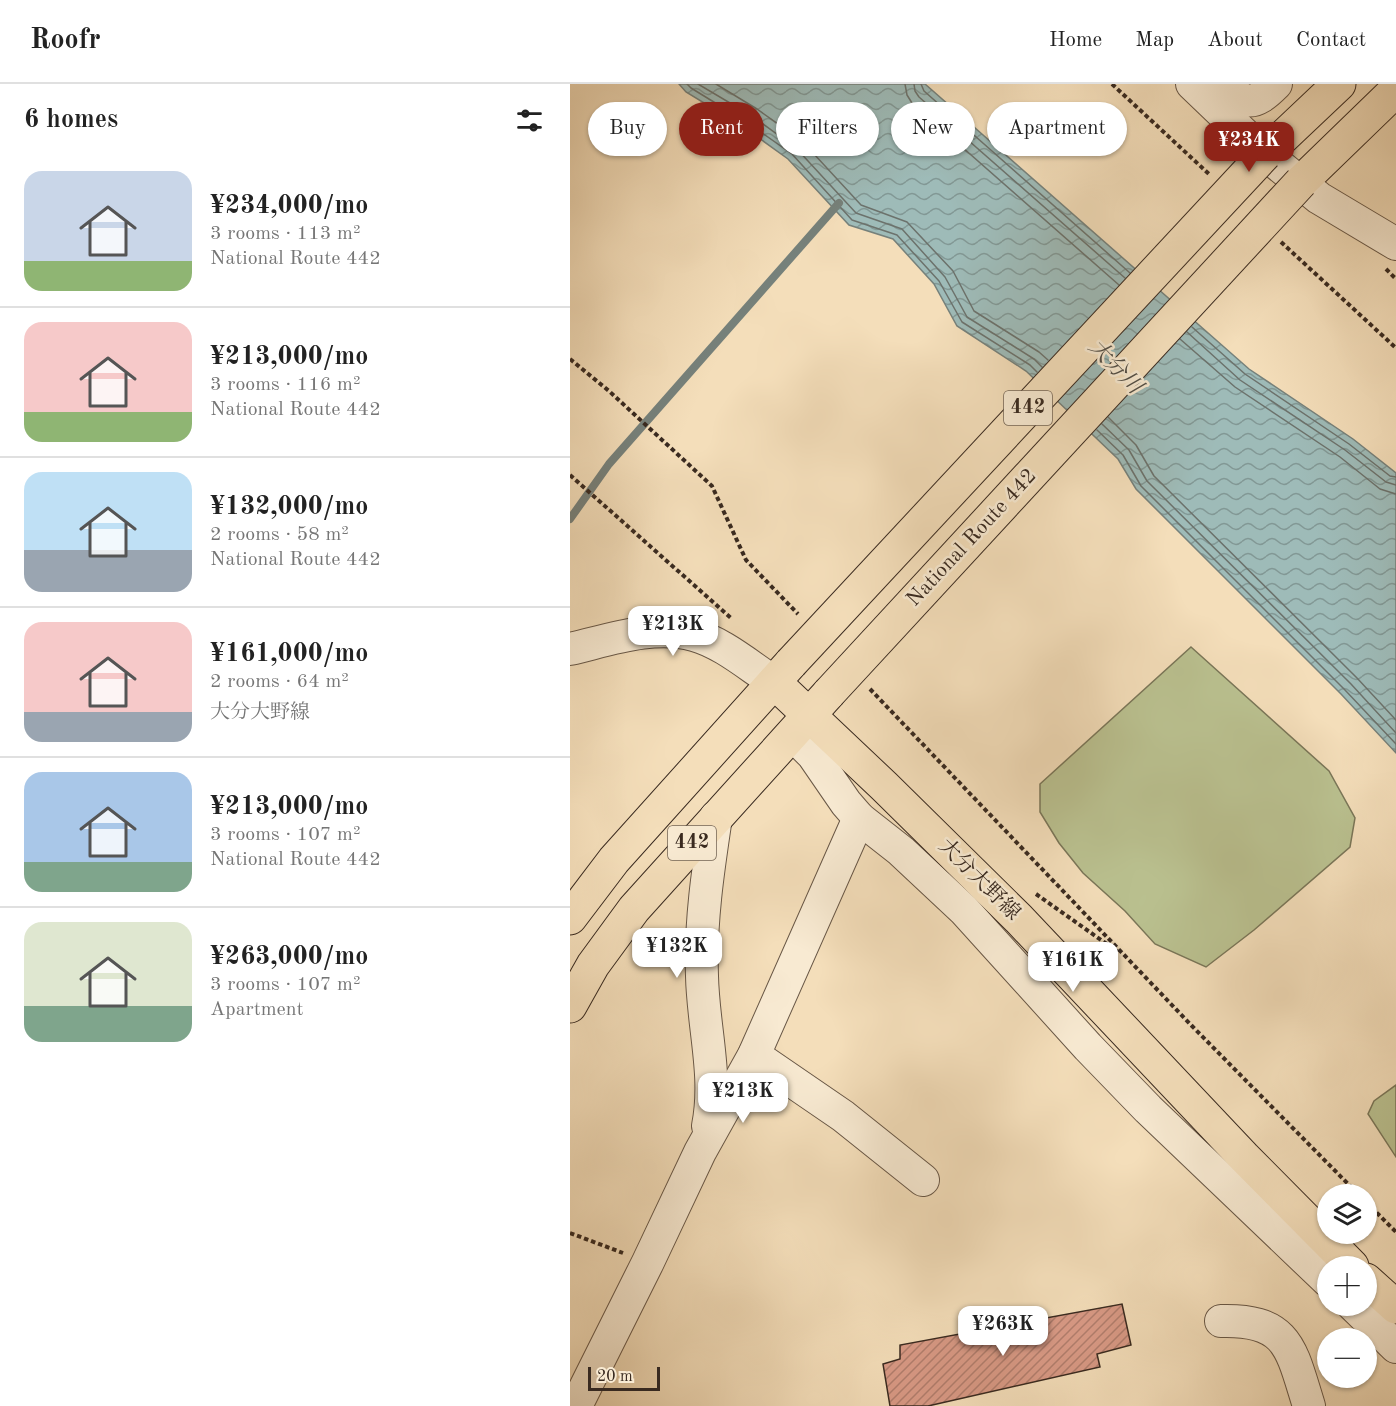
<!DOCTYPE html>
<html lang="en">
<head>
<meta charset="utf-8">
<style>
  :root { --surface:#fff; --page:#f6f6f6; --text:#222; --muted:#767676; --line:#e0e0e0; --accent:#8f2418 }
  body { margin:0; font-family:"Old Standard TT","Noto Serif JP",serif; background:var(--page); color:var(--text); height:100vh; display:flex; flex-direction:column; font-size:22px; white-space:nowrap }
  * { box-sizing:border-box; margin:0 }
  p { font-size:20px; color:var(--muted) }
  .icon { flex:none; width:33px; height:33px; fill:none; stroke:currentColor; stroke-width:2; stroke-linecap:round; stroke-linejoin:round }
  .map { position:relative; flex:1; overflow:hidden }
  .drawer { display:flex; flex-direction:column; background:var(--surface); width:570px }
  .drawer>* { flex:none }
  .hud { position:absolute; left:18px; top:18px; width:570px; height:54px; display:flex; gap:12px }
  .controls { position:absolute; left:747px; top:1100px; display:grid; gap:12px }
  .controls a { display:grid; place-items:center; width:60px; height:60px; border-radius:50%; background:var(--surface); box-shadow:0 2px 4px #0004; font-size:30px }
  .scale { position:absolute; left:18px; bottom:15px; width:72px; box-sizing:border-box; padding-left:6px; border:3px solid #392a20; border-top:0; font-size:16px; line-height:21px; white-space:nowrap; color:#392a20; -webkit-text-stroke:4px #f8ead2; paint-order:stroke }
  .price { position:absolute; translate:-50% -51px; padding:0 14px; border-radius:12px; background:#fff; color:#222; font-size:20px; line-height:39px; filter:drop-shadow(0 2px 3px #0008) }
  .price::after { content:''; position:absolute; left:50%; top:36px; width:18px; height:14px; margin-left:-9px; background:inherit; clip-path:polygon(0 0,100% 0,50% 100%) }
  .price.selected { background:var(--accent); color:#fff }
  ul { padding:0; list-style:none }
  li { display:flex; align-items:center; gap:18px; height:150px; padding:0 24px }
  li+li { border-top:2px solid var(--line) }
  li span { display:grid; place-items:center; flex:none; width:168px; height:120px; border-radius:18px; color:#555 }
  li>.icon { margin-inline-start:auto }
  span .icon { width:72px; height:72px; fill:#fffc; stroke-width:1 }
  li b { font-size:26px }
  h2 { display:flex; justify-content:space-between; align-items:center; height:72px; padding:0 24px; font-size:26px }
  .chip { padding:0 21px; border-radius:27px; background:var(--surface); box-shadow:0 2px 4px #0004; font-size:21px; line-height:54px }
  .chip.selected { background:var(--accent); color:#fff }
  header { display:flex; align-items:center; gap:36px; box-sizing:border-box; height:84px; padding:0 30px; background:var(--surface); border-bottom:2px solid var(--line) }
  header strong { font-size:28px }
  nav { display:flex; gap:33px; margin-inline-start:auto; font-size:21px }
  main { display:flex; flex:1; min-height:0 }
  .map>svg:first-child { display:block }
  .green { fill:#bac190; stroke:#7a7658; stroke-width:1.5 }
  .water { fill:url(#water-waves); stroke:#76817b; stroke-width:1.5 }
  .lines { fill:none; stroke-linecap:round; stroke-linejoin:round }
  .shore { stroke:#6c726c; stroke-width:1.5 }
  .stream { stroke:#76817b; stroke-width:8 }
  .building { fill:url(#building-hatch); stroke:#392a20; stroke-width:1.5 }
  .minor-casing { stroke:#685746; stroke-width:34 }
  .major-casing { stroke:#392a20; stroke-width:35 }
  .highway-casing { stroke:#392a20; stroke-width:35 }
  .path { stroke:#392a20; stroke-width:4; stroke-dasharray:4.5 3; stroke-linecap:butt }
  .minor { stroke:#f8ead2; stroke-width:32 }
  .major { stroke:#f4deba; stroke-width:33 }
  .highway { stroke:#f4deba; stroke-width:33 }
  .highway-bridge-casing { stroke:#392a20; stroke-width:35; stroke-linecap:butt }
  .highway-bridge { stroke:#f4deba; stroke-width:33 }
  .labels { text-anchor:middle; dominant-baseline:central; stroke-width:5; stroke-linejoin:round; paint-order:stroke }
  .shield { fill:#f8ead2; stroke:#726455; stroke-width:1.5 }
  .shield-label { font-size:20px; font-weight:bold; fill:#392a20 }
  .street-label { font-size:21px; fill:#392a20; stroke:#f8ead2 }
  .water-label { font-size:22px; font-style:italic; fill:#524e46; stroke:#f8ead2 }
</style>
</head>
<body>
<header>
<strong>Roofr</strong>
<nav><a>Home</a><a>Map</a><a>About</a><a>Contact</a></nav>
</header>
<main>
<section class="drawer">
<h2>6 homes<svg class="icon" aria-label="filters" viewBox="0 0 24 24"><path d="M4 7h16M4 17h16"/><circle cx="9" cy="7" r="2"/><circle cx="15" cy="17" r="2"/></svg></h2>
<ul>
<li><span style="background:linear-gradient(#c9d6e8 75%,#8fb573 0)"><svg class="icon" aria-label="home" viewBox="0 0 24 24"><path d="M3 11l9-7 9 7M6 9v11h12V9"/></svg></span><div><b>¥234,000/mo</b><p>3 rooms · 113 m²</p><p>National Route 442</p></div></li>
<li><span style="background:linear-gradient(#f6c9c9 75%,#8fb573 0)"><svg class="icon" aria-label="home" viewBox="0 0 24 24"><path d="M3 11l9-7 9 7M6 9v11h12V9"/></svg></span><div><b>¥213,000/mo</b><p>3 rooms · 116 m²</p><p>National Route 442</p></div></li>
<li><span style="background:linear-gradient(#bfe0f5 65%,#9aa5b1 0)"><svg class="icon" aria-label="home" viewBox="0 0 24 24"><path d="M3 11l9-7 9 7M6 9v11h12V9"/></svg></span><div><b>¥132,000/mo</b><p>2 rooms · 58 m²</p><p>National Route 442</p></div></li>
<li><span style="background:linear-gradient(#f6c9c9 75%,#9aa5b1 0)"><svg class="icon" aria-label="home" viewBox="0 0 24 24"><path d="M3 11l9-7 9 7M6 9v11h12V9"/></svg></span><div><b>¥161,000/mo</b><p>2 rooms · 64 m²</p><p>大分大野線</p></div></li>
<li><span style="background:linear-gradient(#a9c7e8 75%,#7fa58c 0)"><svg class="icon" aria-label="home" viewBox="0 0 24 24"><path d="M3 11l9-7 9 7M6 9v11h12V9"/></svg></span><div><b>¥213,000/mo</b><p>3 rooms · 107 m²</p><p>National Route 442</p></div></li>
<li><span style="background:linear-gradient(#dfe7d0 70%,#7fa58c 0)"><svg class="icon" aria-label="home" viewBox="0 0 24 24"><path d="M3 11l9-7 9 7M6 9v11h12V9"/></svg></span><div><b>¥263,000/mo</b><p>3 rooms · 107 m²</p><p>Apartment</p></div></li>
</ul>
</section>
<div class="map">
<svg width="826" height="1322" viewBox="0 0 826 1322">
  <defs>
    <pattern id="water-waves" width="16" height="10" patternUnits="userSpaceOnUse" patternTransform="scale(1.5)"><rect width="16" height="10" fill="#9ebbb8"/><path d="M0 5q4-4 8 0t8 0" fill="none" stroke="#829895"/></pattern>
    <pattern id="building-hatch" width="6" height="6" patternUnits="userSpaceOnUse" patternTransform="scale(1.5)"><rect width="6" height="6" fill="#d99a86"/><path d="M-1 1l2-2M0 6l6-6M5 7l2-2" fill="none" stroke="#b17e6d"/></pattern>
  </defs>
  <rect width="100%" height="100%" fill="#f4deba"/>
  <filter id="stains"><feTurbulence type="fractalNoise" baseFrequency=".00333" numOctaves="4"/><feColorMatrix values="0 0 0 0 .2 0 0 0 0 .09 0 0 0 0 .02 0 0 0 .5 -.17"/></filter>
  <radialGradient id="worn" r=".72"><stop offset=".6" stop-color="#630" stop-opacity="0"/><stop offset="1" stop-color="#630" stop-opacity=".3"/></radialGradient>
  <g class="green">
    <polygon points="621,563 759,687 785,734 780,763 684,846 636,883 585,860 555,827 513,789 489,759 470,728 470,700"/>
    <polygon points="826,1001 826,1073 798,1030 804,1017"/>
  </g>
  <polygon class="water" points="109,0 355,0 679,285 783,355 826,389 826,669 771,610 566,405 548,375 456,287 387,242 364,200 323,155 279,141 218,75 175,44 116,8"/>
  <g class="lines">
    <g class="shore">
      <polyline points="117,0 121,4 178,39 222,70 282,136 327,151 369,197 392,238 460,281 467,288"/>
      <polyline points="128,0 182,32 226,64 286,129 332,145 375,193 397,233 464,275 472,283"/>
      <polyline points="146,0 187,25 232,57 291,121 337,138 383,187 404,227 469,268 478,276"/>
      <polyline points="335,0 337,11 342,19 549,201"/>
      <polyline points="344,0 345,7 349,13 555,194"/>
      <polyline points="351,0 354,7 560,189"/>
      <polyline points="622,243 675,290 779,360 820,392 826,393"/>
      <polyline points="617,248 670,296 775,366 816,398 826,401"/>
      <polyline points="610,255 665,303 770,373 810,405 826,410"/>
      <polyline points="538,333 566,361 584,392 787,594 826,636"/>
      <polyline points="532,340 559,366 577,397 781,600 826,649"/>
      <polyline points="527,346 553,371 571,402 775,606 826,660"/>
    </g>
    <polyline class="stream" points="0,435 39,380 269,119"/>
  </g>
  <polygon class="building" points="552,1220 561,1261 527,1270 530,1283 358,1322 320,1322 313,1280 330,1275 330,1261"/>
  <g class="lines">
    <g class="minor-casing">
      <g id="minor">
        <polyline points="622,0 695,70 749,114 826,160"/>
        <path d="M652,0C676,20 682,24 706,0"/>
        <path d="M0,565C39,556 83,540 124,551C153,559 179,582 204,598"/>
        <polyline points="222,650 243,671 276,719 289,734 331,767 394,826 518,963 578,1025 758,1197"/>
        <polyline points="184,971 273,1032 353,1096"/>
        <path d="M138,1042C148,992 133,943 132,892C130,839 138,786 146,733"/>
        <polyline points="783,1221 826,1263"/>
        <path d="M651,1237C719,1235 721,1265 739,1322"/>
        <polyline points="6,1322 78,1178 130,1068 184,971 289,734"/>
      </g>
    </g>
    <g class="major-casing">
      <g id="major">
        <polyline points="204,598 314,702 449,835 674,1073 782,1182"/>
        <polyline points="796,1196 826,1223"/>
      </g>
    </g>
    <g class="highway-casing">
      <g id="highway">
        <polyline points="695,70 769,0"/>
        <polyline points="731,98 826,6"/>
        <polyline points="0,834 44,776 221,579"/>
        <polyline points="0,922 23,881 64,825 259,609"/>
      </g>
    </g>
    <g class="path">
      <polyline points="542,0 640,91"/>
      <polyline points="711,158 826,264"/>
      <polyline points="816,185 826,195"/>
      <polyline points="0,275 39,307 142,402 176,476 228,530"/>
      <polyline points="0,391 161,534"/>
      <polyline points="300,605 622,942 788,1110"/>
      <polyline points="466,810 548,868"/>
      <polyline points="796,1118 826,1148"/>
      <polyline points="0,1149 53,1169"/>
    </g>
    <use href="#minor" class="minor"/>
    <use href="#major" class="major"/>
    <use href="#highway" class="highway"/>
    <g class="highway-bridge-casing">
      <g id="highway-bridge">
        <polyline points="221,579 695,70"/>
        <polyline points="259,609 731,98"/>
      </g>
    </g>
    <use href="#highway-bridge" class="highway-bridge"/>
  </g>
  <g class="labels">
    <g class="shield">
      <rect x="434" y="307" width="48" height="34" rx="4.5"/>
      <rect x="98" y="742" width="48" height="34" rx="4.5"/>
    </g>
    <g class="shield-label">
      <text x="458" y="324">442</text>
      <text x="122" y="759">442</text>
    </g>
    <g class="street-label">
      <text transform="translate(402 454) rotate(-47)">National Route 442</text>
      <text transform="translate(409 796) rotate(45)">大分大野線</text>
    </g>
    <g class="water-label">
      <text transform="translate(545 283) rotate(46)">大分川</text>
    </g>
  </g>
  <rect width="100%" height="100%" filter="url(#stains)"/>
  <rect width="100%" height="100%" fill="url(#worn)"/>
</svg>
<div class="controls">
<a><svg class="icon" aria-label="layers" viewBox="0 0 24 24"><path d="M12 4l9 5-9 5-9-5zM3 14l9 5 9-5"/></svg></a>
<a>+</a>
<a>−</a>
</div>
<div class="scale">20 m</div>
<b class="price selected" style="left:679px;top:89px">¥234K</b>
<b class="price" style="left:103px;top:573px">¥213K</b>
<b class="price" style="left:107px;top:895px">¥132K</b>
<b class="price" style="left:503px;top:909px">¥161K</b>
<b class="price" style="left:173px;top:1040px">¥213K</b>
<b class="price" style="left:433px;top:1273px">¥263K</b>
<div class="hud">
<a class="chip">Buy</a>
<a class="chip selected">Rent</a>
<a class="chip">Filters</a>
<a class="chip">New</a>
<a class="chip">Apartment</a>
</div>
</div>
</main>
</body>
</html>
